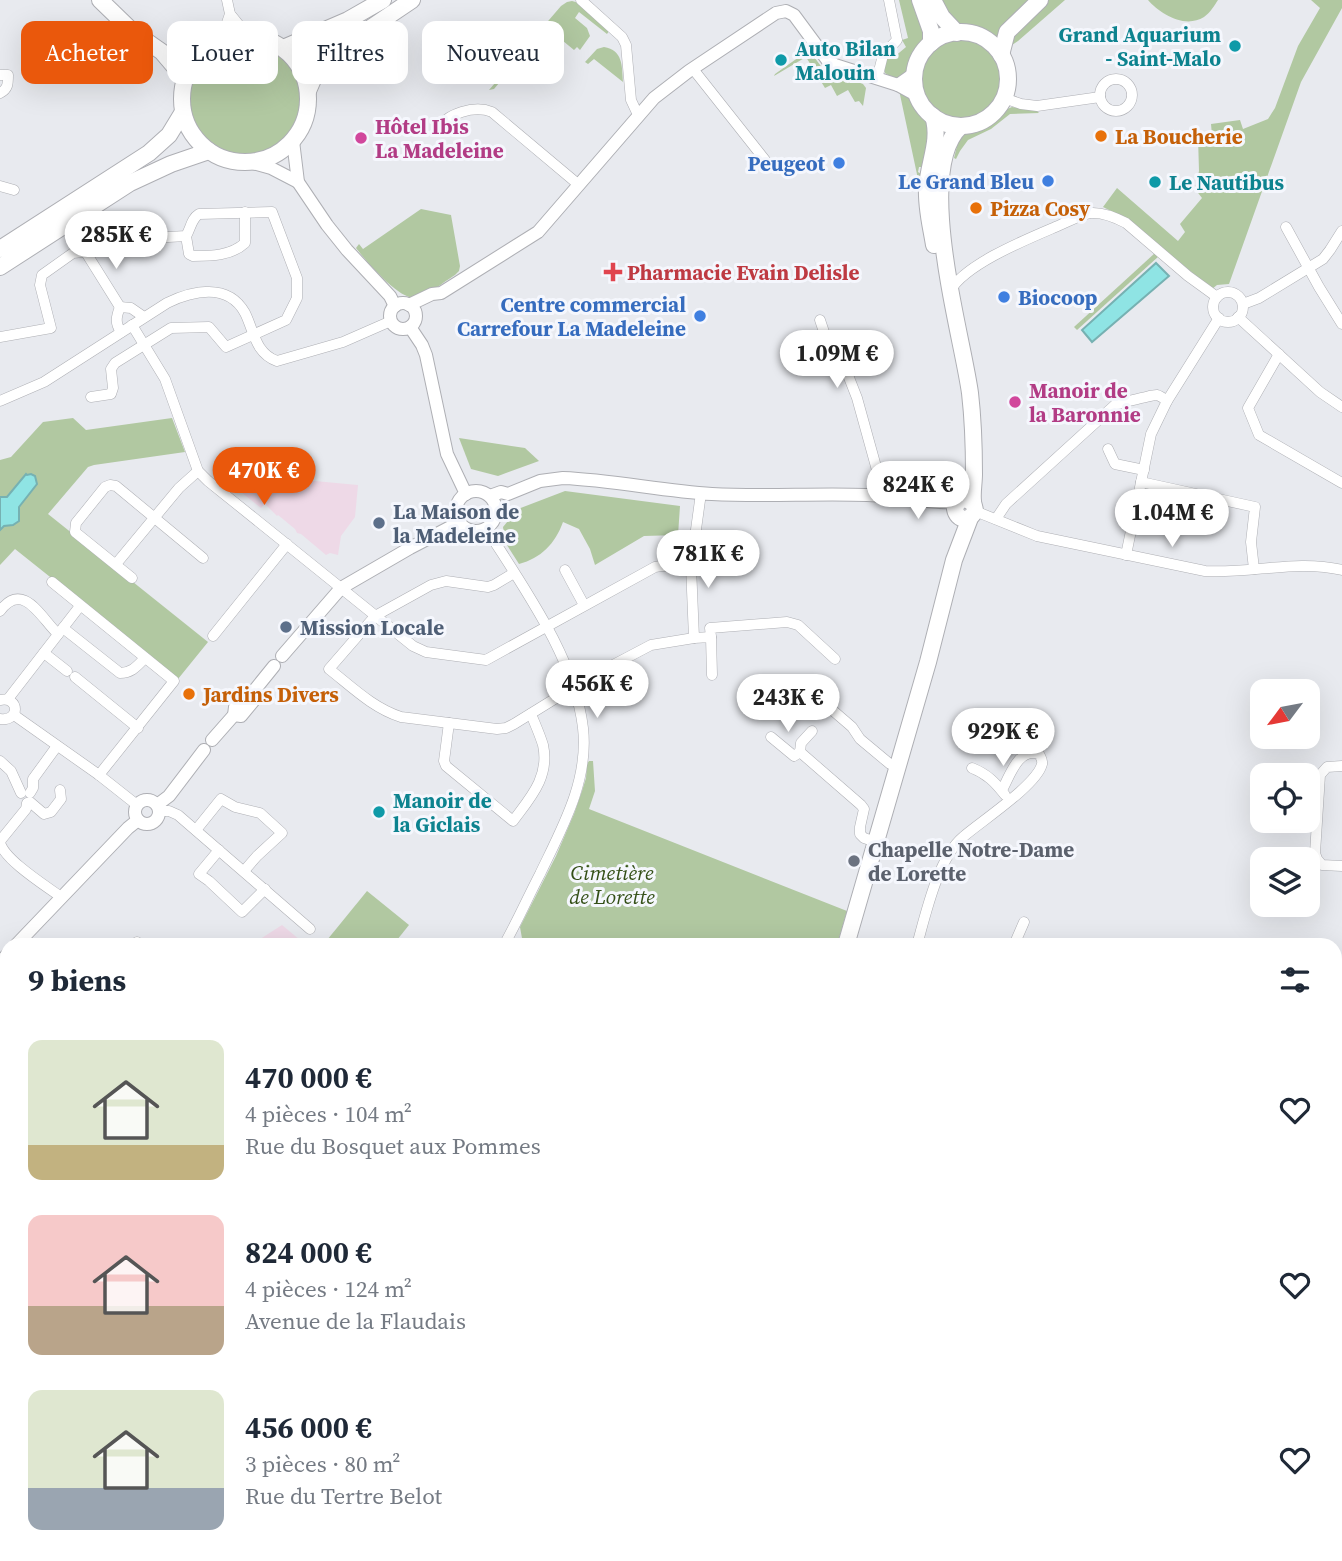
<!DOCTYPE html>
<html lang="fr">
<head>
<meta charset="utf-8">
<style>
  :root { --surface:#fff; --page:#f2f2f3; --text:#1f2937; --muted:#747a83; --accent:#ea580c }
  body { margin:0; font-family:"Source Serif 4",serif; background:var(--page); color:var(--text); height:100vh; display:flex; flex-direction:column; font-size:26px; white-space:nowrap }
  * { box-sizing:border-box; margin:0 }
  p { font-size:23px; color:var(--muted) }
  .icon { flex:none; width:38px; height:38px; fill:none; stroke:currentColor; stroke-width:2; stroke-linecap:round; stroke-linejoin:round }
  .map { position:relative; flex:1; overflow:hidden }
  .side { position:absolute; left:0px; top:938px; width:1342px; height:623px; display:flex; flex-direction:column; background:var(--surface); border-radius:21px 21px 0 0; box-shadow:0 7px 28px #0002 }
  .side>* { flex:none }
  .guide { position:absolute; left:21px; top:21px; width:700px; height:63px; display:flex; gap:14px }
  .needle { width:46px; rotate:238deg }
  .buttons { position:absolute; left:1250px; top:679px; display:grid; gap:14px }
  .buttons a { display:grid; place-items:center; width:70px; height:70px; border-radius:14px; background:var(--surface); box-shadow:0 7px 28px #0002; font-size:35px }
  .price { position:absolute; translate:-50% -60px; padding:0 16px; border-radius:24px; background:#fff; color:#222; font-size:23px; line-height:46px; filter:drop-shadow(0 2px 4px #0008) }
  .price::after { content:''; position:absolute; left:50%; top:42px; width:21px; height:16px; margin-left:-10px; background:inherit; clip-path:polygon(0 0,100% 0,50% 100%) }
  .price.on { background:var(--accent); color:#fff }
  ul { padding:0; list-style:none }
  li { display:flex; align-items:center; gap:21px; height:175px; padding:0 28px }
  li span { display:grid; place-items:center; flex:none; width:196px; height:140px; border-radius:14px; color:#555 }
  li>.icon { margin-inline-start:auto }
  span .icon { width:84px; height:84px; fill:#fffc; stroke-width:1 }
  li b { font-size:30px }
  h2 { display:flex; justify-content:space-between; align-items:center; height:84px; padding:0 28px; font-size:30px }
  .tag { padding:0 24px; border-radius:14px; background:var(--surface); box-shadow:0 7px 28px #0002; font-size:24px; line-height:63px }
  .tag.on { background:var(--accent); color:#fff }
  .map>svg:first-child { display:block }
  .education { fill:#eed9e7 }
  .green { fill:#b1c8a1 }
  .water { fill:#8fe4e4; stroke:#76b1b2; stroke-width:2 }
  .lines { fill:none; stroke-linecap:round; stroke-linejoin:round }
  .stream { stroke:#76b1b2; stroke-width:2.5 }
  .minor-casing { stroke:#aeafb4; stroke-width:11 }
  .tertiary-casing { stroke:#aeafb4; stroke-width:14 }
  .primary-casing { stroke:#aeafb4; stroke-width:18 }
  .trunk-casing { stroke:#aeafb4; stroke-width:18 }
  .minor { stroke:#fff; stroke-width:10 }
  .tertiary { stroke:#fff; stroke-width:12 }
  .primary { stroke:#fff; stroke-width:16 }
  .trunk { stroke:#fff; stroke-width:16 }
  .culture-dot { fill:#0f9aa8; stroke:#f5f7fd; stroke-width:2.5 }
  .food-dot { fill:#e8710a; stroke:#f5f7fd; stroke-width:2.5 }
  .hotel-dot { fill:#d1479c; stroke:#f5f7fd; stroke-width:2.5 }
  .shop-dot { fill:#3f7fe0; stroke:#f5f7fd; stroke-width:2.5 }
  .health-dot { fill:#e0444e; stroke:#f5f7fd; stroke-width:2.5 }
  .service-dot { fill:#5c6f8a; stroke:#f5f7fd; stroke-width:2.5 }
  .worship-dot { fill:#6b7280; stroke:#f5f7fd; stroke-width:2.5 }
  .labels { text-anchor:middle; dominant-baseline:central; stroke-width:6; stroke-linejoin:round; paint-order:stroke }
  .culture-label { font-size:21px; font-weight:bold; fill:#0d838f; stroke:#f5f7fd; text-anchor:start }
  .hotel-label { font-size:21px; font-weight:bold; fill:#b23c85; stroke:#f5f7fd; text-anchor:start }
  .food-label { font-size:21px; font-weight:bold; fill:#c56008; stroke:#f5f7fd; text-anchor:start }
  .shop-label { font-size:21px; font-weight:bold; fill:#366cbe; stroke:#f5f7fd; text-anchor:end }
  .health-label { font-size:21px; font-weight:bold; fill:#be3a42; stroke:#f5f7fd; text-anchor:start }
  .service-label { font-size:21px; font-weight:bold; fill:#4e5e75; stroke:#f5f7fd; text-anchor:start }
  .worship-label { font-size:21px; font-weight:bold; fill:#5b616d; stroke:#f5f7fd; text-anchor:start }
  .park-label { font-size:21px; font-style:italic; fill:#334f16; stroke:#f5f7fd }
</style>
</head>
<body>
<div class="map">
<svg width="1342" height="1561" viewBox="0 0 1342 1561">
  <rect width="100%" height="100%" fill="#e8eaef"/>
  <g class="education">
    <polygon points="224,457 230,461 240,457 269,481 271,477 358,485 355,517 341,536 338,555 330,553 326,555 301,534 297,533 295,529 278,515 277,516 265,504 261,508 221,476 222,471 217,467 217,460"/>
    <polygon points="282,925 306,945 251,945"/>
  </g>
  <g class="green">
    <path d="M899,0H913L921,16L925,41C921,46 917,50 915,56C908,70 905,86 885,73L883,65L889,53L893,58L906,47L902,40L908,38Z"/>
    <path d="M941,0H1065L1018,41L1006,49C994,34 978,27 959,27L948,17Z"/>
    <path d="M1148,0H1218C1214,6 1210,13 1204,17C1185,29 1160,14 1148,0Z"/>
    <polygon points="1311,0 1342,0 1342,8 1301,82 1229,284 1217,285 1212,289 1127,219 1103,207 1117,188 1178,241 1185,232 1180,224 1202,198 1195,189 1199,171 1198,137 1212,135 1211,124 1240,120 1243,129 1268,119 1275,108 1298,46 1320,8"/>
    <polygon points="572,1 579,3 609,31 607,34 579,12 575,18 587,28 590,36 580,50 577,47 574,50 546,27 494,89 489,90 561,6 567,2"/>
    <circle cx="961" cy="79" r="41"/>
    <circle cx="244" cy="99" r="58"/>
    <path d="M604,47C623,50 622,66 623,82L594,59L588,64L585,62L597,49Z"/>
    <polygon points="809,50 823,69 863,84 866,88 863,106 859,101 855,102 848,90 837,96 831,85 825,88 806,57 774,76 775,74"/>
    <polygon points="899,90 911,95 919,110 931,123 923,167 919,167 918,172 921,174 920,178 918,179"/>
    <path d="M1012,107L1037,111L1039,113L1010,114L991,129L968,140L960,151L956,159L954,158L958,142L964,131C989,127 992,115 1012,107Z"/>
    <path d="M421,209L451,215L460,266L459,271L455,275C445,281 427,296 416,298C399,300 366,261 356,248L359,244L363,249Z"/>
    <polygon points="1155,253 1159,256 1077,330 1074,327"/>
    <polygon points="73,418 86,430 172,418 185,452 94,465 88,467 48,514 208,642 178,679 15,549 0,565 0,460 11,457 43,422"/>
    <polygon points="459,438 525,448 539,461 498,476 471,469"/>
    <path d="M565,491L680,506L678,535L644,536L595,565L590,549L579,529L563,522C555,544 541,558 519,564L505,542L503,527L518,509Z"/>
    <polygon points="589,761 593,761 595,791 589,809 847,911 837,945 525,945 523,944 520,927 556,856 574,814 582,791 586,778 587,764"/>
    <polygon points="367,891 409,925 393,945 323,945"/>
    <polygon points="1335,1479 1342,1480 1342,1561 1219,1557 1219,1554 1335,1554"/>
  </g>
  <g class="water">
    <polygon points="1156,263 1169,276 1092,342 1082,330"/>
    <polygon points="26,474 27,475 31,474 35,476 37,484 19,507 19,521 13,525 4,526 0,530 0,497 7,497"/>
  </g>
  <g class="lines">
    <g class="stream">
      <polyline points="1335,1538 1342,1538"/>
      <polyline points="1117,1561 1121,1554"/>
    </g>
    <g class="minor-casing">
      <g id="minor">
        <polyline points="227,0 230,14 247,35"/>
        <polyline points="581,0 622,37 626,45 631,100 638,115"/>
        <polyline points="221,40 230,14"/>
        <polyline points="693,69 765,160"/>
        <path d="M0,75H8C8,84 8,89 0,93"/>
        <polyline points="877,79 883,55 897,40 889,0"/>
        <circle cx="1116" cy="95" r="16"/>
        <polyline points="1004,98 1021,104 1037,106 1100,97"/>
        <path d="M438,130C446,113 475,105 492,112L579,185"/>
        <polyline points="0,186 14,190"/>
        <polyline points="1286,227 1319,287 1342,324"/>
        <path d="M186,236L189,254L193,256C211,256 231,256 245,243V212"/>
        <polyline points="85,251 120,307"/>
        <path d="M950,291C966,263 1030,238 1060,225C1069,221 1080,215 1090,213C1103,212 1115,217 1126,223L1188,276L1217,297"/>
        <circle cx="1228" cy="307" r="15"/>
        <polyline points="1243,304 1259,298 1323,259 1330,250 1342,231"/>
        <polyline points="120,307 131,308 144,317"/>
        <path d="M120,307C116,317 115,323 121,332"/>
        <polyline points="1238,317 1320,392 1342,407"/>
        <polyline points="820,320 825,335 848,375 857,398 880,481 879,496"/>
        <polyline points="132,325 165,379 198,471 208,481 413,646 426,652 486,660 655,567 661,566 691,566"/>
        <path d="M0,337L51,328L40,285L42,275L73,253L84,252L92,243L99,241L186,236C191,228 191,219 199,214L272,212L297,278V298L286,320L226,347L209,327L171,328L115,363L111,369L113,388L111,394L91,397"/>
        <polyline points="1279,354 1248,408 1259,435 1342,483"/>
        <path d="M0,401L44,382L167,303C192,291 228,282 245,313C254,331 255,353 277,361L343,342L391,321"/>
        <polyline points="1108,449 1115,464 1144,470"/>
        <polyline points="1141,482 1255,507 1251,542 1254,569"/>
        <polyline points="701,493 691,566 694,638 711,637 712,675"/>
        <path d="M975,511L1037,536L1205,571C1251,574 1297,559 1342,570"/>
        <path d="M996,519L1006,504L1116,404C1122,403 1155,394 1157,395C1159,395 1166,400 1167,401"/>
        <path d="M486,528C523,587 575,658 583,728C589,781 562,828 540,874C528,897 517,922 504,945"/>
        <polyline points="1126,555 1151,434 1167,401 1219,318"/>
        <polyline points="116,564 179,488 198,471"/>
        <polyline points="565,570 584,605"/>
        <path d="M514,573L494,585L488,587L446,581L431,585L375,616L329,669C352,687 373,708 401,717L497,729L506,728L514,724L569,690L577,684L651,645L694,638"/>
        <polyline points="132,578 75,532 76,523 105,487 110,485 116,486 203,558"/>
        <polyline points="52,582 174,681 99,775"/>
        <path d="M0,611C23,580 41,618 58,634"/>
        <path d="M63,628L120,673C132,673 137,666 145,658"/>
        <polyline points="213,636 287,544"/>
        <polyline points="711,637 710,628 787,622 798,625 835,659"/>
        <polyline points="44,653 67,671"/>
        <polyline points="75,677 138,728"/>
        <polyline points="8,699 80,606"/>
        <path d="M0,700C20,696 20,722 0,719"/>
        <polyline points="806,707 816,696 852,727 860,739 890,764 898,766"/>
        <polyline points="14,715 99,775 137,805"/>
        <path d="M449,723L444,761L446,766L513,821C530,798 550,777 543,745C540,735 535,724 531,714"/>
        <polyline points="771,737 794,756 800,752 861,805 864,809 860,827 860,834 864,838 876,842"/>
        <polyline points="800,752 801,743 812,731"/>
        <polyline points="0,761 11,771 21,793"/>
        <polyline points="1342,766 1327,767 1320,775 1315,853 1317,859 1322,865 1342,866"/>
        <path d="M972,768C987,774 995,782 1005,795"/>
        <polyline points="30,793 33,788 33,779 57,746"/>
        <polyline points="30,802 44,814 51,812 61,799 60,790"/>
        <polyline points="159,811 169,811 178,815 310,929"/>
        <polyline points="196,830 221,799 235,807 260,813 282,833 257,856 244,871"/>
        <polyline points="0,841 26,809 27,803"/>
        <path d="M0,842C3,859 46,886 61,897"/>
        <polyline points="219,850 199,874 209,881 242,912 265,889"/>
        <polyline points="137,942 140,945"/>
        <path d="M917,945C926,913 938,858 963,837C980,822 1037,785 1042,764C1043,760 1041,758 1039,754C1018,747 1010,776 1002,790"/>
        <polyline points="1014,945 1024,922"/>
        <polyline points="0,1160 7,1155"/>
        <polyline points="1335,1174 1342,1170"/>
        <polyline points="0,1248 7,1256"/>
        <polyline points="1335,1333 1342,1327"/>
        <polyline points="1335,1428 1342,1432"/>
        <polyline points="186,1554 187,1561"/>
        <polyline points="60,1561 67,1554"/>
        <polyline points="294,1561 301,1554"/>
        <polyline points="399,1561 402,1554"/>
        <polyline points="568,1561 572,1554"/>
        <polyline points="838,1561 838,1554"/>
        <polyline points="972,1561 973,1554"/>
      </g>
    </g>
    <g class="tertiary-casing">
      <g id="tertiary">
        <polyline points="898,85 915,73"/>
        <polyline points="293,141 298,182 327,225 347,250 390,296 395,306"/>
        <polyline points="249,162 271,168 298,182"/>
        <circle cx="403" cy="316" r="13"/>
        <polyline points="409,305 432,294 441,293 538,232 654,98 689,71 776,13 786,11 794,15 828,61 835,65 898,85 918,96"/>
        <polyline points="410,327 422,345 426,355 447,454 466,494"/>
        <circle cx="476" cy="511" r="20"/>
        <path d="M490,496L501,492L508,494L540,481L563,478C613,480 662,491 712,494C764,497 815,493 867,495C897,496 927,504 957,502"/>
        <polyline points="282,656 341,588 410,548 460,522"/>
        <polyline points="234,715 241,716 255,699 253,692"/>
        <polyline points="212,740 234,715 235,707 247,692 253,692 274,666"/>
        <circle cx="147" cy="812" r="12"/>
        <polyline points="157,805 169,796 204,750"/>
        <polyline points="16,945 128,828 138,820"/>
        <polyline points="0,962 7,955"/>
        <polyline points="0,1295 7,1299"/>
        <polyline points="458,1554 471,1561"/>
      </g>
    </g>
    <g class="primary-casing">
      <g id="primary">
        <polyline points="100,0 132,31 162,52 185,79"/>
        <circle cx="961" cy="79" r="47"/>
        <circle cx="245" cy="99" r="63"/>
        <polyline points="283,48 348,20 383,0"/>
        <polyline points="1001,55 1007,32 1040,0"/>
        <polyline points="308,91 318,68 329,56 412,0"/>
        <path d="M933,116C941,141 928,163 927,188C926,208 931,226 934,245"/>
        <path d="M961,126C913,169 962,334 970,393C973,419 974,447 974,474C974,483 972,492 973,501C973,504 975,508 975,511C970,522 957,521 955,509L958,501L966,499L973,503"/>
        <polyline points="0,249 149,153 169,135 183,112"/>
        <polyline points="0,267 130,183 171,164 209,151"/>
        <polyline points="846,945 928,662 954,560 970,518"/>
        <polyline points="1335,989 1342,984"/>
        <polyline points="669,1561 670,1554"/>
      </g>
    </g>
    <g class="trunk-casing">
      <g id="trunk">
        <polyline points="920,0 931,31 931,43"/>
        <polyline points="933,0 942,17 957,33"/>
      </g>
    </g>
    <use href="#minor" class="minor"/>
    <use href="#tertiary" class="tertiary"/>
    <use href="#primary" class="primary"/>
    <use href="#trunk" class="trunk"/>
  </g>
  <g class="culture-dot">
    <circle cx="1235" cy="46" r="7"/>
    <circle cx="781" cy="60" r="7"/>
    <circle cx="1155" cy="182" r="7"/>
    <circle cx="379" cy="812" r="7"/>
  </g>
  <g class="food-dot">
    <circle cx="1101" cy="136" r="7"/>
    <circle cx="976" cy="208" r="7"/>
    <circle cx="189" cy="694" r="7"/>
  </g>
  <g class="hotel-dot">
    <circle cx="361" cy="138" r="7"/>
    <circle cx="1015" cy="402" r="7"/>
  </g>
  <g class="shop-dot">
    <circle cx="839" cy="163" r="7"/>
    <circle cx="1048" cy="181" r="7"/>
    <circle cx="1004" cy="297" r="7"/>
    <circle cx="700" cy="316" r="7"/>
  </g>
  <path class="health-dot" d="M609.5 261.5h7v7h7v7h-7v7h-7v-7h-7v-7h7z"/>
  <g class="service-dot">
    <circle cx="379" cy="523" r="7"/>
    <circle cx="286" cy="627" r="7"/>
  </g>
  <circle class="worship-dot" cx="854" cy="861" r="7"/>
  <g class="labels">
    <g class="culture-label">
      <text x="1221" y="34" text-anchor="end">Grand Aquarium<tspan x="1221" dy="24">- Saint-Malo</tspan></text>
      <text x="795" y="48">Auto Bilan<tspan x="795" dy="24">Malouin</tspan></text>
      <text x="1169" y="182">Le Nautibus</text>
      <text x="393" y="800">Manoir de<tspan x="393" dy="24">la Giclais</tspan></text>
    </g>
    <g class="hotel-label">
      <text x="375" y="126">Hôtel Ibis<tspan x="375" dy="24">La Madeleine</tspan></text>
      <text x="1029" y="390">Manoir de<tspan x="1029" dy="24">la Baronnie</tspan></text>
    </g>
    <g class="food-label">
      <text x="1115" y="136">La Boucherie</text>
      <text x="990" y="208">Pizza Cosy</text>
      <text x="203" y="694">Jardins Divers</text>
    </g>
    <g class="shop-label">
      <text x="825" y="163">Peugeot</text>
      <text x="1034" y="181">Le Grand Bleu</text>
      <text x="1018" y="297" text-anchor="start">Biocoop</text>
      <text x="686" y="304">Centre commercial<tspan x="686" dy="24">Carrefour La Madeleine</tspan></text>
    </g>
    <g class="health-label">
      <text x="627" y="272">Pharmacie Evain Delisle</text>
    </g>
    <g class="service-label">
      <text x="393" y="511">La Maison de<tspan x="393" dy="24">la Madeleine</tspan></text>
      <text x="300" y="627">Mission Locale</text>
    </g>
    <g class="worship-label">
      <text x="868" y="849">Chapelle Notre-Dame<tspan x="868" dy="24">de Lorette</tspan></text>
    </g>
    <g class="park-label">
      <text x="612" y="872">Cimetière<tspan x="612" dy="24">de Lorette</tspan></text>
    </g>
  </g>
</svg>
<div class="buttons">
<a><svg class="needle" viewBox="-14 -14 28 28"><path d="M0-13l5 13h-10z" fill="#e53935"/><path d="M0 13l5-13h-10z" fill="#747a83"/></svg></a>
<a><svg class="icon" aria-label="locate" viewBox="0 0 24 24"><circle cx="12" cy="12" r="6"/><path d="M12 2v4M12 18v4M2 12h4M18 12h4"/></svg></a>
<a><svg class="icon" aria-label="layers" viewBox="0 0 24 24"><path d="M12 4l9 5-9 5-9-5zM3 14l9 5 9-5"/></svg></a>
</div>
<b class="price" style="left:116px;top:271px">285K €</b>
<b class="price" style="left:837px;top:390px">1.09M €</b>
<b class="price on" style="left:264px;top:507px">470K €</b>
<b class="price" style="left:918px;top:521px">824K €</b>
<b class="price" style="left:1172px;top:549px">1.04M €</b>
<b class="price" style="left:708px;top:590px">781K €</b>
<b class="price" style="left:597px;top:720px">456K €</b>
<b class="price" style="left:788px;top:734px">243K €</b>
<b class="price" style="left:1003px;top:768px">929K €</b>
<div class="guide">
<a class="tag on">Acheter</a>
<a class="tag">Louer</a>
<a class="tag">Filtres</a>
<a class="tag">Nouveau</a>
</div>
<section class="side">
<h2>9 biens<svg class="icon" aria-label="filters" viewBox="0 0 24 24"><path d="M4 7h16M4 17h16"/><circle cx="9" cy="7" r="2"/><circle cx="15" cy="17" r="2"/></svg></h2>
<ul>
<li><span style="background:linear-gradient(#dfe7d0 75%,#c2b280 0)"><svg class="icon" aria-label="home" viewBox="0 0 24 24"><path d="M3 11l9-7 9 7M6 9v11h12V9"/></svg></span><div><b>470 000 €</b><p>4 pièces · 104 m²</p><p>Rue du Bosquet aux Pommes</p></div><svg class="icon" aria-label="heart" viewBox="0 0 24 24"><path d="M12 20l-8-8c-3-5 5-10 8-4 3-6 11-1 8 4z"/></svg></li>
<li><span style="background:linear-gradient(#f6c9c9 65%,#b9a48a 0)"><svg class="icon" aria-label="home" viewBox="0 0 24 24"><path d="M3 11l9-7 9 7M6 9v11h12V9"/></svg></span><div><b>824 000 €</b><p>4 pièces · 124 m²</p><p>Avenue de la Flaudais</p></div><svg class="icon" aria-label="heart" viewBox="0 0 24 24"><path d="M12 20l-8-8c-3-5 5-10 8-4 3-6 11-1 8 4z"/></svg></li>
<li><span style="background:linear-gradient(#dfe7d0 70%,#9aa5b1 0)"><svg class="icon" aria-label="home" viewBox="0 0 24 24"><path d="M3 11l9-7 9 7M6 9v11h12V9"/></svg></span><div><b>456 000 €</b><p>3 pièces · 80 m²</p><p>Rue du Tertre Belot</p></div><svg class="icon" aria-label="heart" viewBox="0 0 24 24"><path d="M12 20l-8-8c-3-5 5-10 8-4 3-6 11-1 8 4z"/></svg></li>
</ul>
</section>
</div>
</body>
</html>
